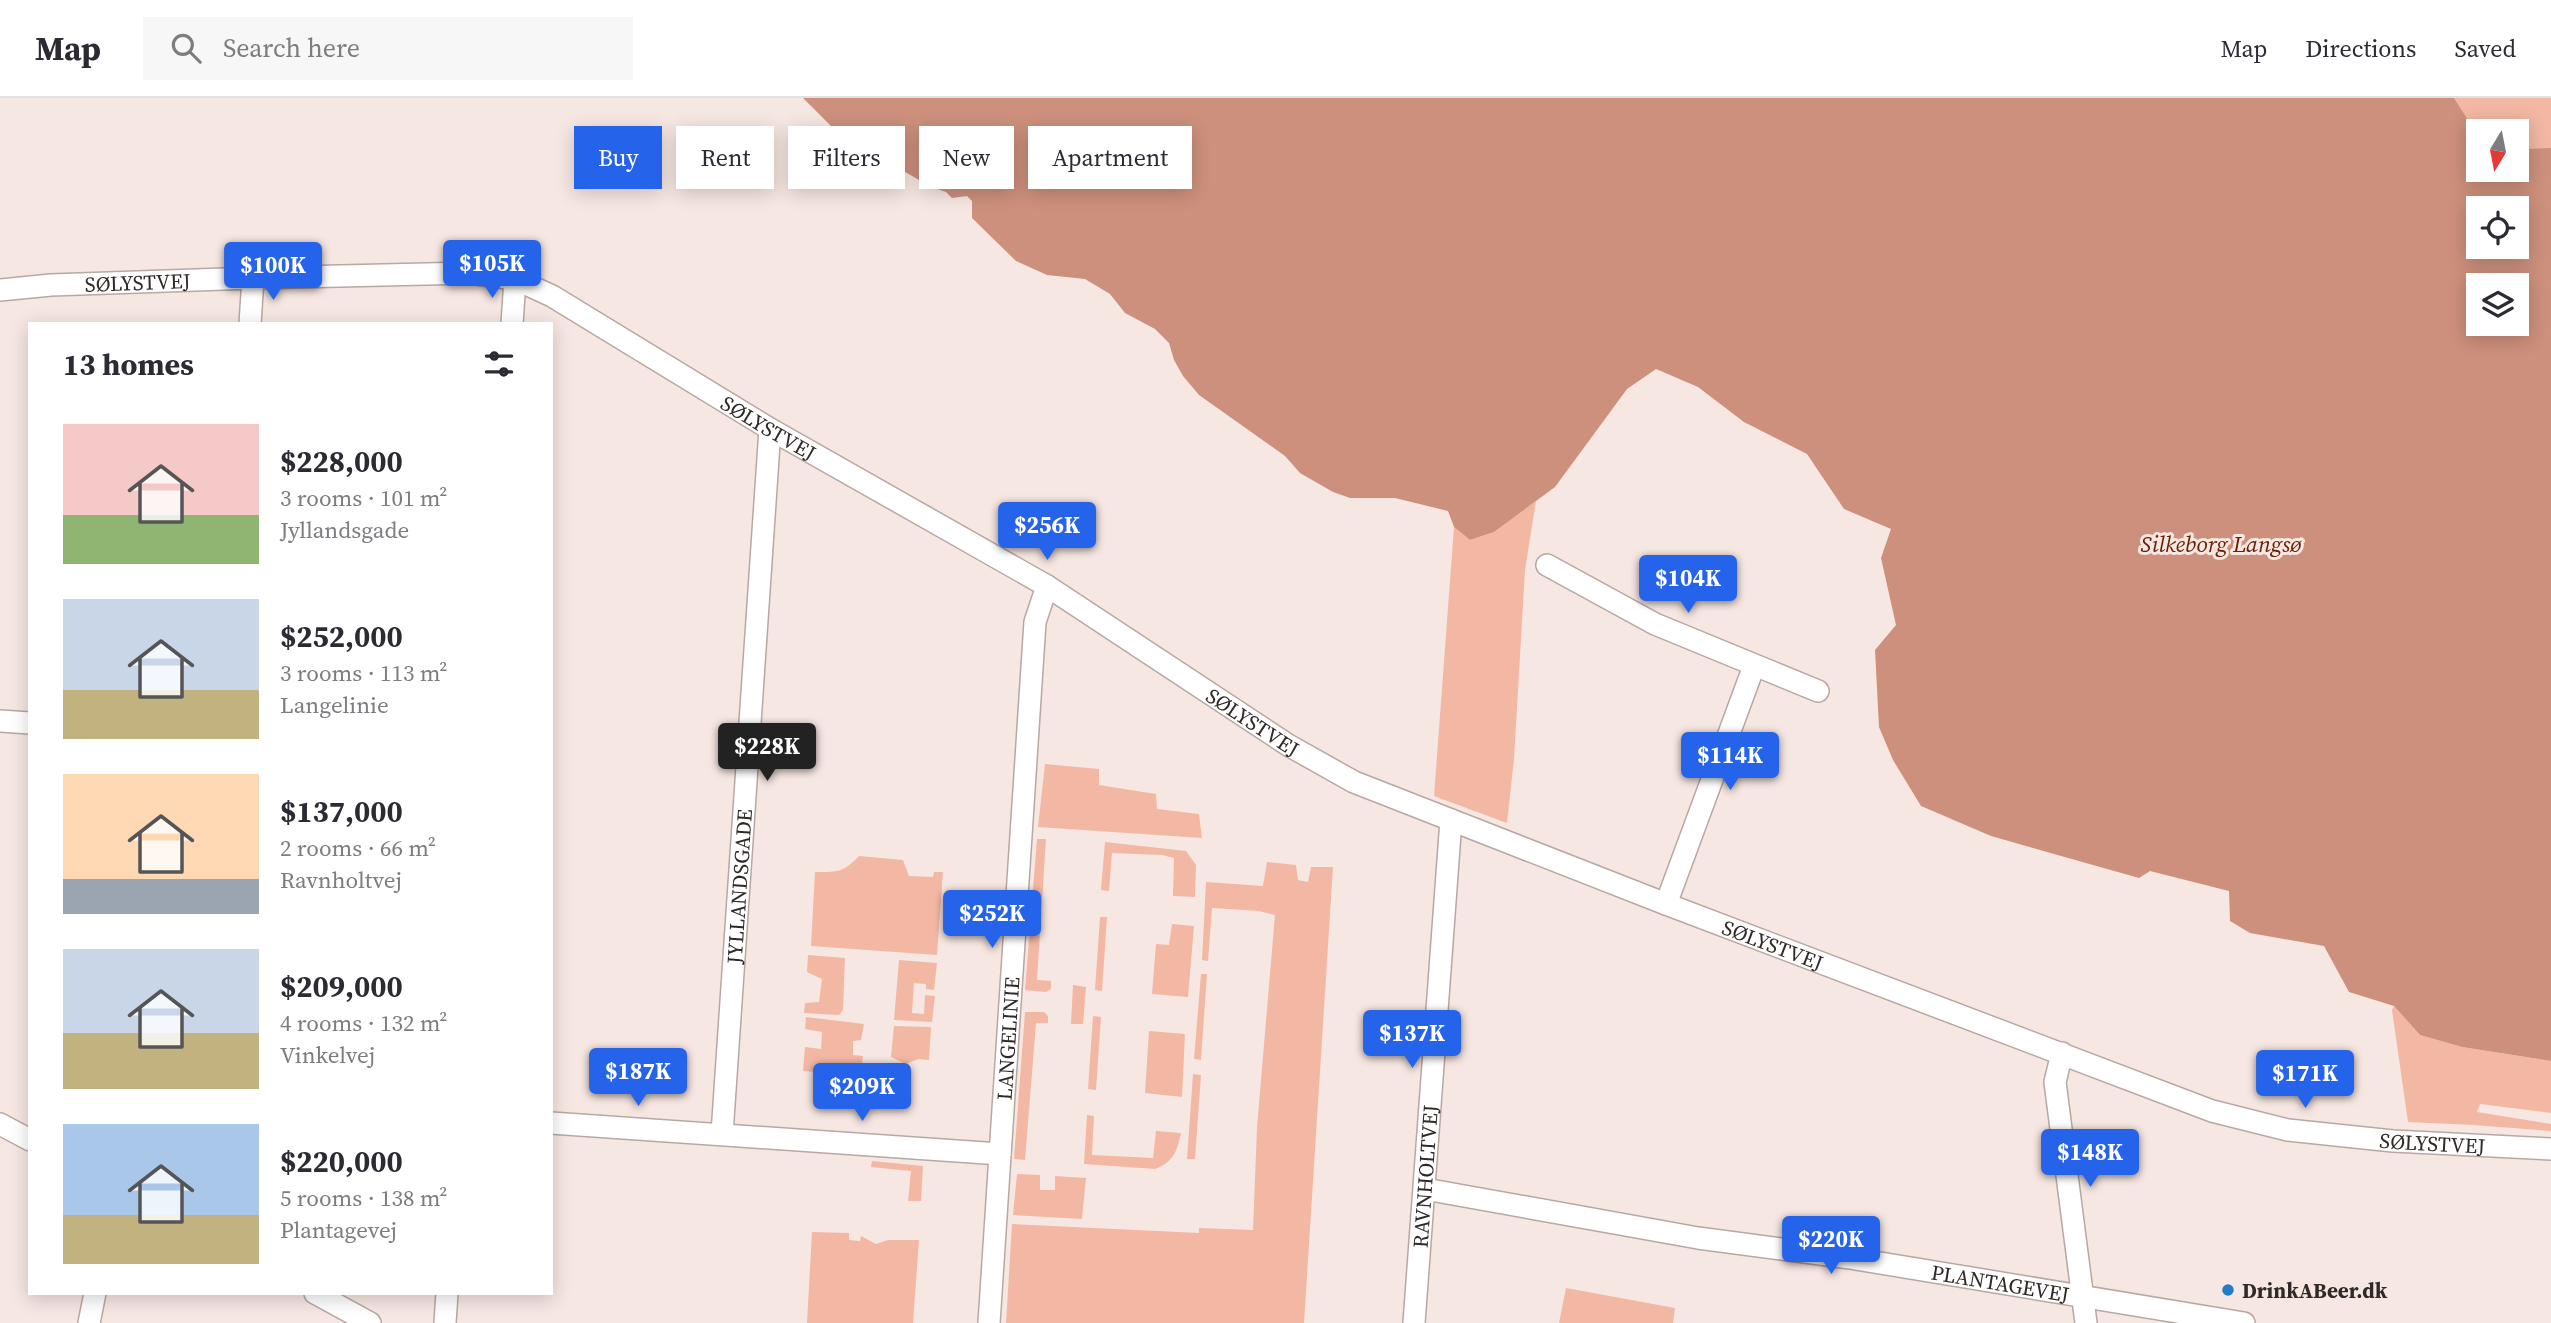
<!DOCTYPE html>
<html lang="en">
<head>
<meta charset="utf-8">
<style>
  :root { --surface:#fff; --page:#f7f7f7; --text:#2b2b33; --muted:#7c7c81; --line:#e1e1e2; --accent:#2563eb }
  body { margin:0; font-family:"Source Serif 4",serif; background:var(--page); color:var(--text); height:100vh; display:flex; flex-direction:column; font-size:26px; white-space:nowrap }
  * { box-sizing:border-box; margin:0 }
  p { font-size:23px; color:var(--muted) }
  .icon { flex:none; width:38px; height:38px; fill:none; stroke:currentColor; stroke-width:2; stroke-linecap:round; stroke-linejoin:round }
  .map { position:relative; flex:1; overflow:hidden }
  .side { position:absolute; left:28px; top:224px; width:525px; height:973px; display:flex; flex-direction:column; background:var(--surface); border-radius:0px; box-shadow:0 4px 18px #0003 }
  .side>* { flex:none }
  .hud { position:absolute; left:574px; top:28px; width:665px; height:63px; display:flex; gap:14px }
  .needle { width:46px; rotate:190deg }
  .controls { position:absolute; left:2466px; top:21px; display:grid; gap:14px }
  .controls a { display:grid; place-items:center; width:63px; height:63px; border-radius:0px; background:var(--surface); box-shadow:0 4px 18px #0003; font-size:35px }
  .price { position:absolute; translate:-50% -60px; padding:0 16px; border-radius:7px; background:var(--accent); color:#fff; font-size:23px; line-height:46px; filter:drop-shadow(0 2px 4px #0008) }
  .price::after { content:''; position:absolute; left:50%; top:42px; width:21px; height:16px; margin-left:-10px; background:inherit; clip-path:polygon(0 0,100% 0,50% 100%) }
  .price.current { background:#222; color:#fff }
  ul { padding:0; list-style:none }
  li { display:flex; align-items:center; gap:21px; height:175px; padding:0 35px }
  li span { display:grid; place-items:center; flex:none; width:196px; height:140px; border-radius:0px; color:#555 }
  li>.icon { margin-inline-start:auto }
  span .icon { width:84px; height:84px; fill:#fffc; stroke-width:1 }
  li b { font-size:30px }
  h2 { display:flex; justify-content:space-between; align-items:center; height:84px; padding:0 35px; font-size:30px }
  .tag { padding:0 24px; border-radius:0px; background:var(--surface); box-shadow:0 4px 18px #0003; font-size:24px; line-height:63px }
  .tag.current { background:var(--accent); color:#fff }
  header { display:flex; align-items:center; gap:42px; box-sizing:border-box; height:98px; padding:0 35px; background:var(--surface); border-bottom:2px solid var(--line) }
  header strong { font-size:33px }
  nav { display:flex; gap:38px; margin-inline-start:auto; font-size:24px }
  .search { width:490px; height:63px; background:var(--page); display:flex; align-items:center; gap:18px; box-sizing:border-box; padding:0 24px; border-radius:0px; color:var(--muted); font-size:26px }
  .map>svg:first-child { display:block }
  .green { fill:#f2b8a4 }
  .water { fill:#cd907c; fill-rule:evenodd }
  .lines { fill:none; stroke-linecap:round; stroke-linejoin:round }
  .minor-casing { stroke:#b7a8a3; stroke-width:24 }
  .minor { stroke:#fff; stroke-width:21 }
  .poi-dot { fill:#217cc9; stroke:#f7e7e2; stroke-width:2.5 }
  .labels { text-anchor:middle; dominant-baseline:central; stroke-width:6; stroke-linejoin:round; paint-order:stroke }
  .street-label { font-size:21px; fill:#2f2927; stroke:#f7e7e2 }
  .poi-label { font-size:21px; font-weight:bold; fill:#2f2927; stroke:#f7e7e2; text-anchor:start }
  .water-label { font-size:23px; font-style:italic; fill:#692103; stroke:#f7e7e2 }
</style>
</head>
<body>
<header>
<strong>Map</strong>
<div class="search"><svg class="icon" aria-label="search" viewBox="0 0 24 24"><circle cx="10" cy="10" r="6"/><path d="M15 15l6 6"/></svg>Search here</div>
<nav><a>Map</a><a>Directions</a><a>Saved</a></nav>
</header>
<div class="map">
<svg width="2551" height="1225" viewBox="0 0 2551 1225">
  <rect width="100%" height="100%" fill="#f7e7e2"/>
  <g class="green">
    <polygon points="2454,0 2551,0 2551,50 2517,51 2516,33 2478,33 2478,37"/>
    <polygon points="1536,403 1525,472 1514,661 1507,725 1434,698 1454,429 1470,442 1494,434"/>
    <polygon points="1045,666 1099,671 1099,687 1156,696 1157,711 1199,716 1202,740 1038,729"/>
    <polygon points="1037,741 1046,741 1037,882 1051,883 1051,891 1046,894 1025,892"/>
    <polygon points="1105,744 1186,753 1196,767 1195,799 1173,798 1174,760 1162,757 1112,755 1109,793 1101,792"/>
    <path d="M859,758L903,762L909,778L933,779L934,774H943L937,857L811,848L815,774C837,774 843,775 859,758Z"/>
    <polygon points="1267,764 1296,767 1298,782 1308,784 1311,769 1333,769 1304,1225 1006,1225 1012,1126 1199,1135 1199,1130 1253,1132 1257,1029 1275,817 1259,813 1212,810 1208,863 1202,862 1206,784 1263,788"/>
    <polygon points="1100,819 1107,819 1102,893 1095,892"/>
    <polygon points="1172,826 1194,828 1188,899 1152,896 1156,846 1169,847"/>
    <polygon points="808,857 845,860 843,912 839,917 804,915 805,905 819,904 822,881 807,874"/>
    <polygon points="899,862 937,865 934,892 926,891 926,886 914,885 912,915 924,916 925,897 935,898 932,924 894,922"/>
    <polygon points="1201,876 1207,876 1201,962 1194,961"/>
    <polygon points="1073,887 1086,889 1083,926 1071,926"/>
    <polygon points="2394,908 2420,937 2462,949 2551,963 2551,1015 2480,1006 2477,1014 2551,1026 2551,1033 2474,1027 2408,1024 2392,912"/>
    <polygon points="1025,914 1044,914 1048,918 1048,925 1036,925 1025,1062 1014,1061"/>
    <polygon points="1093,918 1101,919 1096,992 1088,991"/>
    <polygon points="806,919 864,926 861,942 853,943 853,957 863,958 861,978 803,973 805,949 821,951 822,934 805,931"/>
    <polygon points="894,928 931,929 929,962 918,961 906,966 891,959"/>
    <polygon points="1149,933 1185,936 1182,999 1145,995"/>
    <polygon points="1193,976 1201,977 1195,1061 1187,1061"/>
    <path d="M1087,1017L1094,1018L1092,1057L1153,1060L1156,1033L1181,1035C1177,1054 1173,1064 1155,1071L1084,1066Z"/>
    <polygon points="872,1063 923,1068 921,1103 908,1103 911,1073 871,1069"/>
    <polygon points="1017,1076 1040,1077 1040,1092 1055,1092 1055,1078 1086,1080 1082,1121 1013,1117"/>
    <polygon points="812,1134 849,1135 849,1142 860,1143 861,1138 876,1146 888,1142 919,1142 913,1225 807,1225"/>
    <polygon points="1566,1190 1675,1210 1673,1225 1559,1225"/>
  </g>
  <path class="water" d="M803,0H2454L2478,37V72H2516L2517,51L2551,50V963L2462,949L2420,937L2394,908L2349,894L2324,848L2250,835L2230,823L2229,793L2150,773L2139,780L1991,738L1921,708L1893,662L1879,629L1875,552L1896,527L1881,460L1891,431L1844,411L1807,356L1744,324L1698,289L1656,271L1627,291L1555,389L1494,434L1470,442L1454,429L1448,413L1395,400H1350L1333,394L1300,375L1285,358L1199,297L1183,278L1174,262L1169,245L1155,231L1125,215L1110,196L1085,181L1047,177L1016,163L972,120V103L967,98L952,100L946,94L929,88L836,33ZM2478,110H2516V149H2478ZM2478,187H2516V226H2478Z"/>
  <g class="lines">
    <g class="minor-casing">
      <g id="minor">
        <path id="s1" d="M0,192L51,187L253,180L469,175L515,181L552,198L770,331L1047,488L1288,647L1354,684L1666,806L2212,1013L2288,1032L2393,1043L2551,1051"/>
        <polyline points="250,226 253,180"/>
        <polyline points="512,226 515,181"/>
        <polyline points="1547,467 1655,526 1818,593"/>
        <polyline points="0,623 30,625"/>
        <polyline points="1666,806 1754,568"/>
        <polyline points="2062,955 2055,984 2086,1225"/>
        <polyline points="551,1025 1000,1056"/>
        <polyline points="0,1026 30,1042"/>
        <path id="s2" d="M722,1036L770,331"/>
        <path id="s3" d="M1425,1091L1698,1140L1850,1160L2244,1225"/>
        <polyline points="315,1195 370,1225"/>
        <polyline points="89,1225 95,1195"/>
        <polyline points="445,1225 447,1195"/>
        <path id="s4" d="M989,1225L1035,524L1047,488"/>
        <path id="s5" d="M1414,1225L1451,722"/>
      </g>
    </g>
    <use href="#minor" class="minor"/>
  </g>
  <circle class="poi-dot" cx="2228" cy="1192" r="7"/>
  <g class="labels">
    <g class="street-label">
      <text stroke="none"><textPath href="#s1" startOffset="138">SØLYSTVEJ</textPath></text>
      <text stroke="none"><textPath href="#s1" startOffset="810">SØLYSTVEJ</textPath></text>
      <text stroke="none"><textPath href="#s1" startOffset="1377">SØLYSTVEJ</textPath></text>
      <text stroke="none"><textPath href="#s2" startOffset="248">JYLLANDSGADE</textPath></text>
      <text stroke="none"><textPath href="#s1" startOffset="1944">SØLYSTVEJ</textPath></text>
      <text stroke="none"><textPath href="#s4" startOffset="285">LANGELINIE</textPath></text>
      <text stroke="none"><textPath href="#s1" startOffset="2637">SØLYSTVEJ</textPath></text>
      <text stroke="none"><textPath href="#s5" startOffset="147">RAVNHOLTVEJ</textPath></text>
      <text stroke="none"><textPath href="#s3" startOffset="583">PLANTAGEVEJ</textPath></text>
    </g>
    <g class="poi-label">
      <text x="2242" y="1192">DrinkABeer.dk</text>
    </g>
    <g class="water-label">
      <text x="2221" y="446">Silkeborg Langsø</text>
    </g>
  </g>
</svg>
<div class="controls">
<a><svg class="needle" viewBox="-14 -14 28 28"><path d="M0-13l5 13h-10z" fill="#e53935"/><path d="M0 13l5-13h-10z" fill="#7c7c81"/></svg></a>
<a><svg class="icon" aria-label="locate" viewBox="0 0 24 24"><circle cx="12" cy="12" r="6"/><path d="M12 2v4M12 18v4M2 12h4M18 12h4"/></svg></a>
<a><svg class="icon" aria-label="layers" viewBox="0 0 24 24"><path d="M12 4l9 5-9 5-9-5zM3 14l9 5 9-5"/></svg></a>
</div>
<b class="price" style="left:492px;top:202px">$105K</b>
<b class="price" style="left:273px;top:204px">$100K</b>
<b class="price" style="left:1047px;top:464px">$256K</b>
<b class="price" style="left:1688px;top:517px">$104K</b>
<b class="price current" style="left:767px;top:685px">$228K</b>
<b class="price" style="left:1730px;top:694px">$114K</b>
<b class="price" style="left:992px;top:852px">$252K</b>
<b class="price" style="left:1412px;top:972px">$137K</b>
<b class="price" style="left:638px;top:1010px">$187K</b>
<b class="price" style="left:2305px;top:1012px">$171K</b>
<b class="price" style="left:862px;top:1025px">$209K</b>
<b class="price" style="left:2090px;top:1091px">$148K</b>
<b class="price" style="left:1831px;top:1178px">$220K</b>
<div class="hud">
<a class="tag current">Buy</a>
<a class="tag">Rent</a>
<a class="tag">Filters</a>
<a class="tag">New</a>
<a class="tag">Apartment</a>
</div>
<section class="side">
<h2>13 homes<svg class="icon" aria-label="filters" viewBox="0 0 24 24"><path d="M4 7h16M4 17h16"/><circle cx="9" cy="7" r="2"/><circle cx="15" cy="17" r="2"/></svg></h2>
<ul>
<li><span style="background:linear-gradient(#f6c9c9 65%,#8fb573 0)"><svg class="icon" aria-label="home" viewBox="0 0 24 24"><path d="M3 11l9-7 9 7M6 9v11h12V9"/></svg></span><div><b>$228,000</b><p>3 rooms · 101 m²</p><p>Jyllandsgade</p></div></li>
<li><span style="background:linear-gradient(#c9d6e8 65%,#c2b280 0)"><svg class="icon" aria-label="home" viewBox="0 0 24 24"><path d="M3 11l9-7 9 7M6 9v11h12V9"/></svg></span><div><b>$252,000</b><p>3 rooms · 113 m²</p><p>Langelinie</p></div></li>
<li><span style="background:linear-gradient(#ffd9b3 75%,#9aa5b1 0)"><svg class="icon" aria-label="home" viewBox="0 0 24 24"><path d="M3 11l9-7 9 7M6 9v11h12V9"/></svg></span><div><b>$137,000</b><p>2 rooms · 66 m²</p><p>Ravnholtvej</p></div></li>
<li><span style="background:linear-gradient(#c9d6e8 60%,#c2b280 0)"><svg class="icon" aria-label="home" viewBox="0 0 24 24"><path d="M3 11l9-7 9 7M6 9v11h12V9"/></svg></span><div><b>$209,000</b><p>4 rooms · 132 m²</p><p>Vinkelvej</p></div></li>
<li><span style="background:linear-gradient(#a9c7e8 65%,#c2b280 0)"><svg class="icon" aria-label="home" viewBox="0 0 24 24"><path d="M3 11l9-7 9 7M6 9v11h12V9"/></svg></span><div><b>$220,000</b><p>5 rooms · 138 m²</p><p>Plantagevej</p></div></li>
</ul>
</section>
</div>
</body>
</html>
